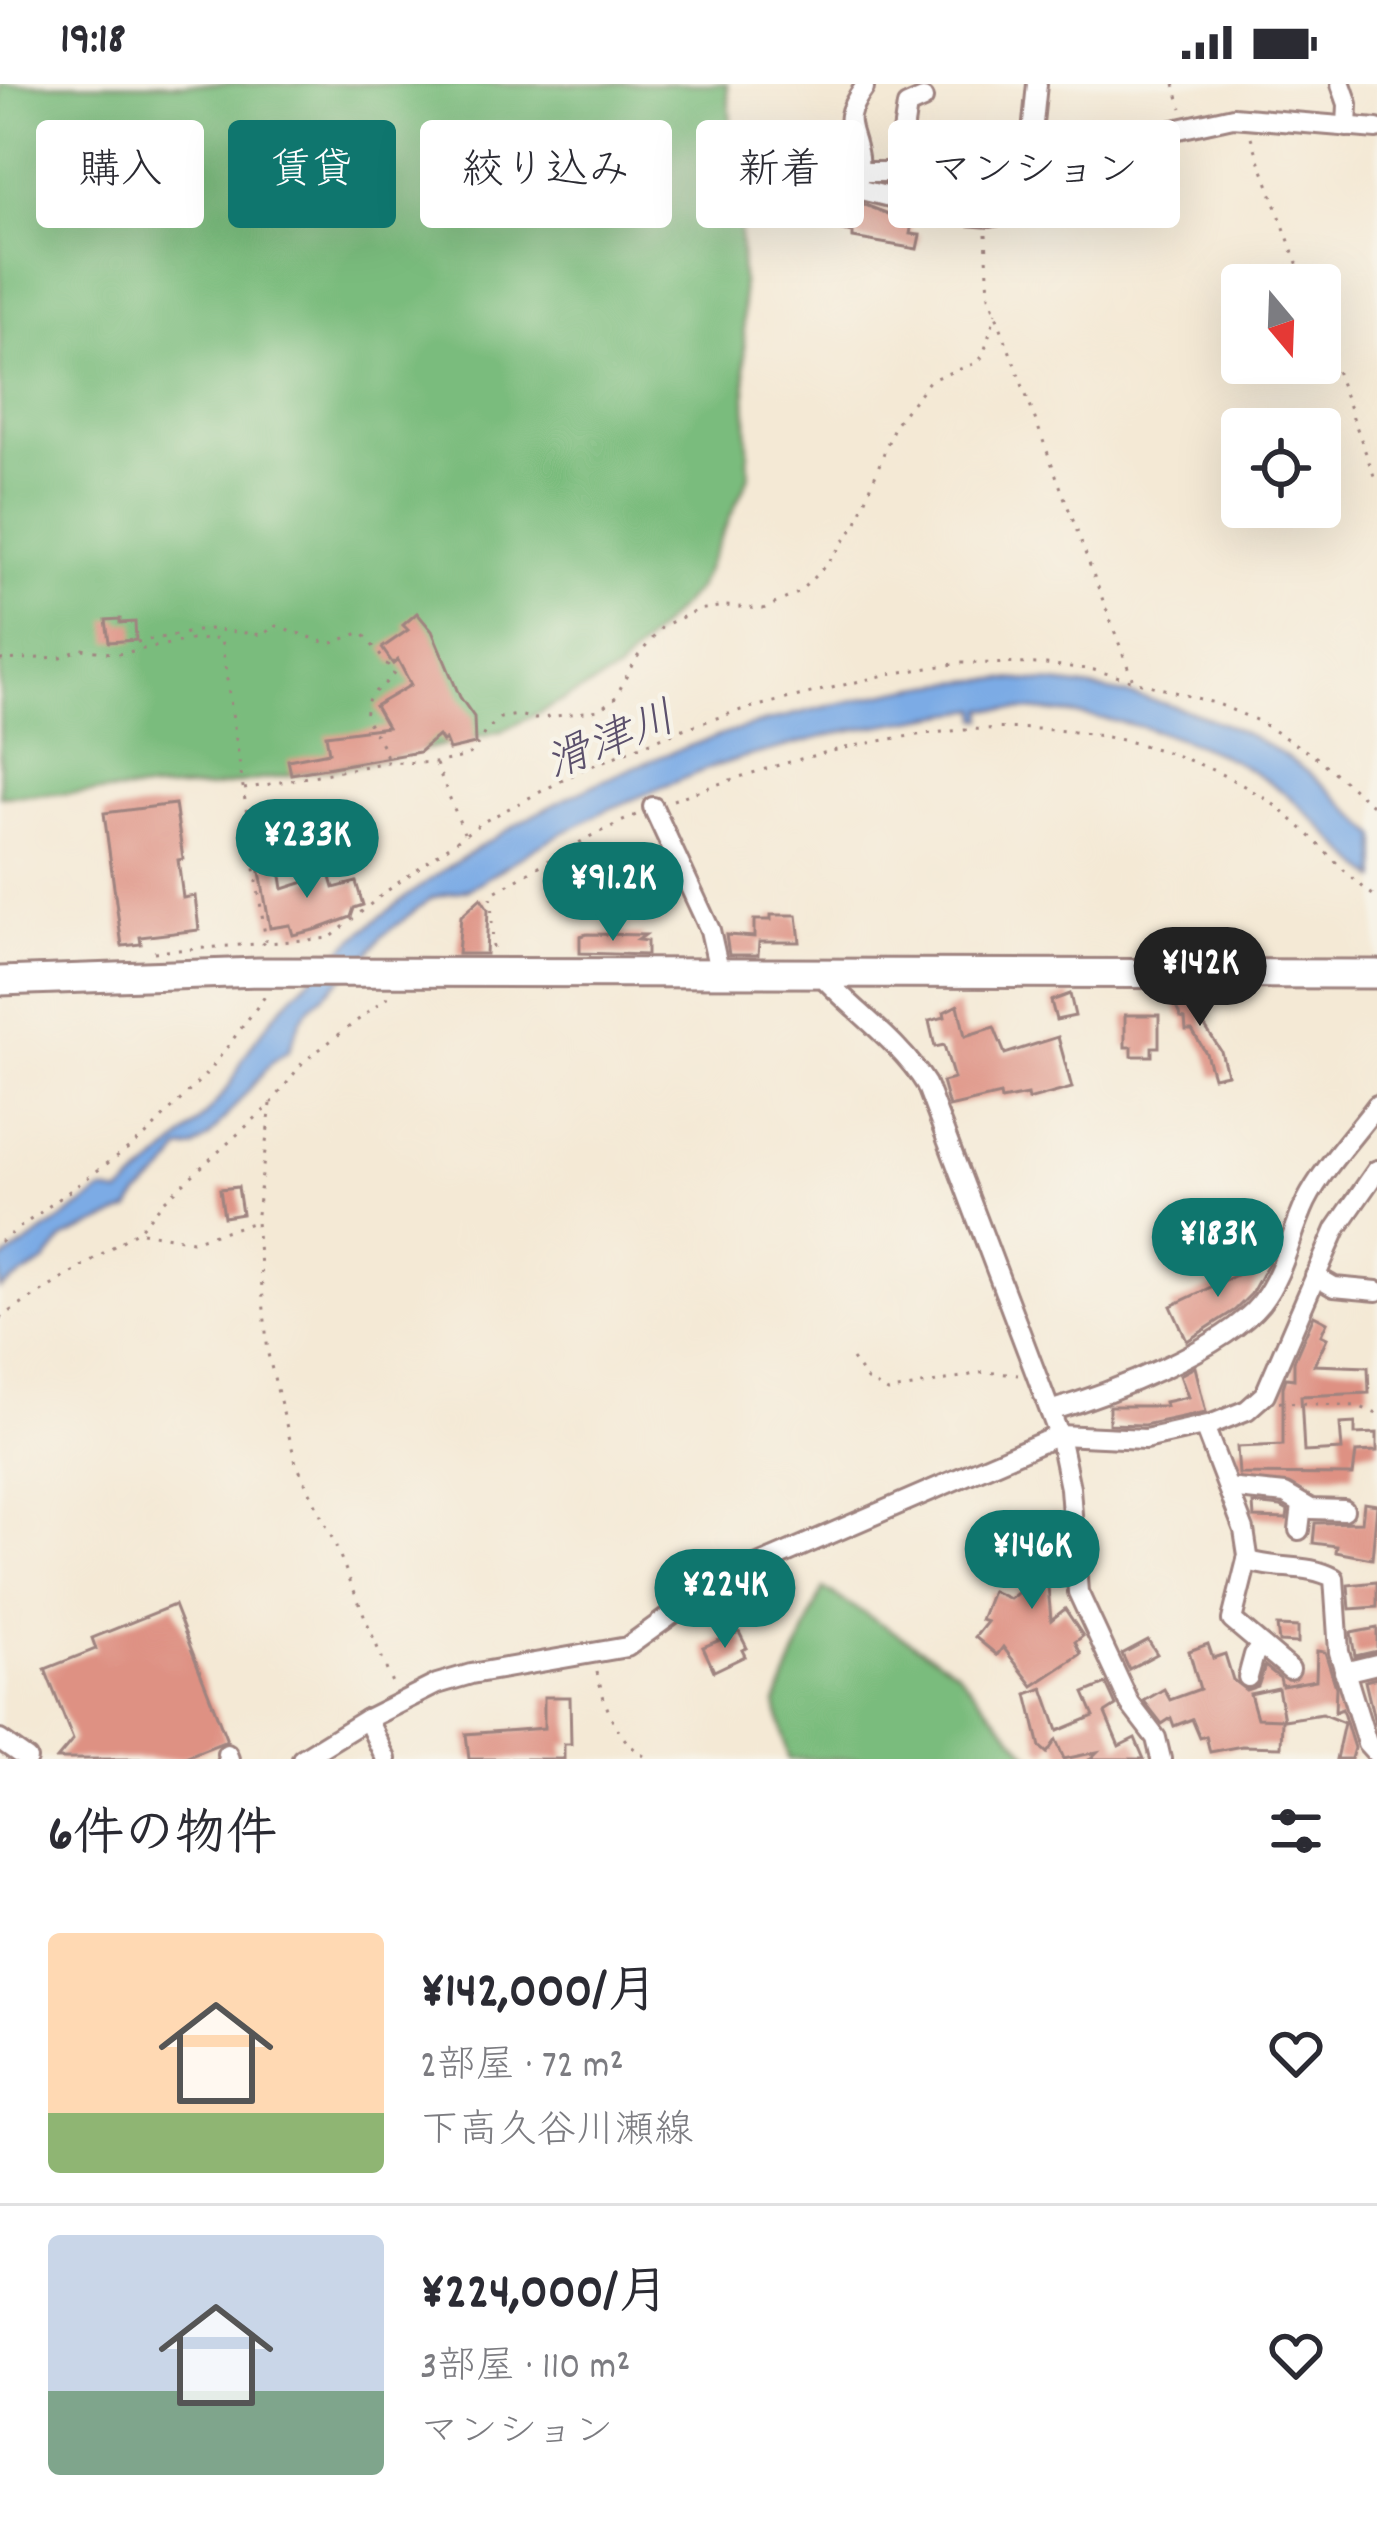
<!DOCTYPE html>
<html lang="ja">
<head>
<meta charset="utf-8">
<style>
  :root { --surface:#fff; --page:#f7f7f7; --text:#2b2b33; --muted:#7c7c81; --line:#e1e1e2; --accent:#0f766e }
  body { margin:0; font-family:Dekko,"Klee One",sans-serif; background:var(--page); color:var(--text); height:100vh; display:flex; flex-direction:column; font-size:45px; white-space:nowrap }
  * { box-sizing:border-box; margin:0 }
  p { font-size:39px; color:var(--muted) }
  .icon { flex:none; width:66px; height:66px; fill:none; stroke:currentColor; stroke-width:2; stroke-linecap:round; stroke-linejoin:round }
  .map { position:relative; height:1675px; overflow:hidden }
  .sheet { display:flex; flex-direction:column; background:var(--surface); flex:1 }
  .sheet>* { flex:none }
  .guide { position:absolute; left:36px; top:36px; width:1305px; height:108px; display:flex; gap:24px }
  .needle { width:78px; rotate:161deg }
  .controls { position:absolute; left:1221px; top:180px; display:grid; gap:24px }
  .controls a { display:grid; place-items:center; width:120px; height:120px; border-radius:12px; background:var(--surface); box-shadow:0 12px 48px #0002; font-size:60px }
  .price { position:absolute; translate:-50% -102px; padding:0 27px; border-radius:42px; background:var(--accent); color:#fff; font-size:39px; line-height:78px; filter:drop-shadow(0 3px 6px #0008) }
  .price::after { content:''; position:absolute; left:50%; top:72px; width:36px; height:27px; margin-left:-18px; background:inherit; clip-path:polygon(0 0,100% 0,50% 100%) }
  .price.selected { background:#222; color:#fff }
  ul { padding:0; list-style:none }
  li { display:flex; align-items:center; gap:36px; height:300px; padding:0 48px }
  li+li { border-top:3px solid var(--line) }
  li span { display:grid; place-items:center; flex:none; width:336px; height:240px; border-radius:12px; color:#555 }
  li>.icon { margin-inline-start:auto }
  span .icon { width:144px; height:144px; fill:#fffc; stroke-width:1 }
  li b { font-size:51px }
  h2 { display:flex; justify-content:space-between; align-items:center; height:144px; padding:0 48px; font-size:51px }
  .chip { padding:0 42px; border-radius:12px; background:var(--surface); box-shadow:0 12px 48px #0002; font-size:42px; line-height:108px }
  .chip.selected { background:var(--accent); color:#fff }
  .status { display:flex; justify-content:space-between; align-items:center; height:84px; padding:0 60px; background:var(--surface); direction:ltr }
  .status svg { height:33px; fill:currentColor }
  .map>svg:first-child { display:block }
  .forest { fill:#7abc7d; stroke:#626e54; stroke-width:3 }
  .water { fill:#7babe5; stroke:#626588; stroke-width:3 }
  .building { fill:#de9183 }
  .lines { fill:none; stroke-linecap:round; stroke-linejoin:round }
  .street-casing { stroke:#9f8480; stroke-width:24 }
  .secondary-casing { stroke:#9f8480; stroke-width:33 }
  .path { stroke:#9f8480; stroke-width:3; stroke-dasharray:3 9; stroke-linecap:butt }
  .street { stroke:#fff; stroke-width:18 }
  .secondary { stroke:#fff; stroke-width:27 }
  .labels { text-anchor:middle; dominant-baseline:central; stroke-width:9; stroke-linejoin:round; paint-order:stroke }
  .water-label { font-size:45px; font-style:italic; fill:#5b506c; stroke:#f7f3e8 }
</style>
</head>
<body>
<div class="status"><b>19:18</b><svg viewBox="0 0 49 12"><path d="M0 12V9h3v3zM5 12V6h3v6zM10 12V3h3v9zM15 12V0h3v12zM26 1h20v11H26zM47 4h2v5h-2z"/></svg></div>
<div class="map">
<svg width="1377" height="1675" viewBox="0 0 1377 1675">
  <rect width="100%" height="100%" fill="#f7f3e8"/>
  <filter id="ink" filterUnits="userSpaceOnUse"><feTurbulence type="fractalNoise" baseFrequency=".00833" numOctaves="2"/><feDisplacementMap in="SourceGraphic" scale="24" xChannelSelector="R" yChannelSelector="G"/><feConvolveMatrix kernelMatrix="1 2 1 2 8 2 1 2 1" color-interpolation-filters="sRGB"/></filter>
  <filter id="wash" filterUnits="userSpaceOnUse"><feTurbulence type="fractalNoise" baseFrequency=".004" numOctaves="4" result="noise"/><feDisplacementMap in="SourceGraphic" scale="48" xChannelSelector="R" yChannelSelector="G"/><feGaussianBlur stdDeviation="2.7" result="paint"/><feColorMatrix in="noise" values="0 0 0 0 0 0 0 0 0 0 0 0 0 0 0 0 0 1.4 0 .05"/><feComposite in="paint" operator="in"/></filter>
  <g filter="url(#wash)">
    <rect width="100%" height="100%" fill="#f4e9d5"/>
    <g class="forest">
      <polygon points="0,0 727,0 739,116 749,392 697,505 616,589 501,648 354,681 209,704 0,712"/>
      <polygon points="823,1504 956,1586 1033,1675 788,1675 776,1620"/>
    </g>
    <path class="water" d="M1004,595C1110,601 1223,623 1309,689C1334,708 1355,731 1377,752V795C1343,769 1317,733 1282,707C1200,645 1086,625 985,625L984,635H979L978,625L846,647L745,673L709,684L604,727L536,763L469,805L431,814L382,852L367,872L311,922L301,935L289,966L273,977L208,1054L195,1064L180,1066C168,1095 139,1104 130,1126L64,1154L45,1178L0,1205V1178L103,1107L120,1110C159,1078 199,1043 229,1002C237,992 239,980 246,970C260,948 279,925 297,907C443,763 618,671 817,625C886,609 931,597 1004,595Z"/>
    <g id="blocks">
      <g class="building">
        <polygon points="830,74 845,77 844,105 847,114 912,139 910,150 920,151 917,165 853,154 853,149 832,145 835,128 823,125 826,108 805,100 807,87 827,91"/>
        <polygon points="417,529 432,547 460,613 474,633 475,660 449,666 445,656 442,658 438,652 419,668 291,690 288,676 329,668 326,651 387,643 375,622 411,601 398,576 393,580 382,564 408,546 403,541"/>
        <polygon points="120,535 120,539 135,538 136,556 109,558 106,536"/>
        <polygon points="175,720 183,775 178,776 183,814 195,812 199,846 140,853 141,860 122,862 104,729"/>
        <polygon points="279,779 283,805 330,790 334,804 356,798 363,821 354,824 351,833 318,845 293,851 290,841 270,844 259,782"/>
        <polygon points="655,794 660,821 609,832 604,800"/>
        <polygon points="481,814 488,825 486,870 458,870 461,832"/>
        <polygon points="771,831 797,831 800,858 759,858 758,871 729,871 726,851 754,853 754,836 771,836"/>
        <polygon points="587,850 645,851 638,856 647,857 647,871 580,869 580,852"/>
        <polygon points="1182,908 1200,909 1204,941 1221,967 1227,990 1213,993 1206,969 1192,946 1186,946 1185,935 1181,934 1173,916"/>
        <polygon points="1070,910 1075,932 1056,936 1051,917"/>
        <polygon points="958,921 965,952 994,943 1005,970 1058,953 1072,1004 1028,1016 1027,1011 1001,1016 1000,1011 949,1023 942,998 954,995 944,961 935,963 929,937 945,933 944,928"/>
        <polygon points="1125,931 1159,931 1159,963 1152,963 1152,972 1132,972 1132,963 1125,963"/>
        <polygon points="238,1103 242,1130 224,1133 220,1105"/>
        <polygon points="1268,1170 1269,1178 1251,1210 1235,1226 1187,1257 1171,1222 1251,1184 1249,1180"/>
        <polygon points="1314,1231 1327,1238 1321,1251 1327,1254 1314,1281 1368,1283 1369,1309 1301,1312 1304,1368 1342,1366 1340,1340 1355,1339 1355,1350 1377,1349 1377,1367 1356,1368 1353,1391 1239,1390 1237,1363 1283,1361 1283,1303 1286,1294 1294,1295 1294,1277"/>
        <polygon points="1195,1283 1206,1328 1144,1341 1109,1340 1109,1322 1166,1322 1165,1318 1188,1313 1180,1291"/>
        <polygon points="1364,1419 1377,1421 1372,1475 1336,1468 1337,1462 1313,1459 1315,1439 1362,1438"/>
        <polygon points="1253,1420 1281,1423 1288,1427 1287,1435 1254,1434"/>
        <polygon points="1028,1429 1059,1431 1061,1459 1044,1457 1051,1536 1065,1525 1083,1552 1075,1558 1081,1570 1033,1602 1003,1563 997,1571 975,1553 987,1538 981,1536 992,1507 1010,1515 1025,1503 1018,1467 1025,1465"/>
        <polygon points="1377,1498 1377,1523 1350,1525 1348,1501"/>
        <polygon points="174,1521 227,1657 180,1675 57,1675 73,1656 45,1585 96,1565 92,1554"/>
        <polygon points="1277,1542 1298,1543 1298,1559 1279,1558"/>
        <polygon points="1377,1544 1377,1567 1355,1572 1351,1549"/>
        <polygon points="739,1548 747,1564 742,1566 745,1572 714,1587 703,1563"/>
        <polygon points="1148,1556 1157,1570 1129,1585 1122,1570"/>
        <polygon points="1208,1560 1213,1574 1225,1570 1233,1596 1246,1606 1258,1602 1265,1582 1280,1594 1282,1602 1316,1596 1317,1567 1325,1568 1336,1603 1335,1628 1342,1625 1354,1664 1351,1675 1336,1675 1344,1639 1322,1630 1284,1636 1278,1604 1250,1610 1257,1634 1282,1635 1281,1663 1242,1662 1210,1668 1206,1652 1200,1654 1192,1635 1174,1642 1171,1634 1162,1640 1144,1617 1164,1605 1170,1616 1200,1605 1189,1567"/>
        <polygon points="1377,1594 1377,1638 1375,1639 1365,1597"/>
        <polygon points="1106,1600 1116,1622 1105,1629 1119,1662 1135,1654 1144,1675 1090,1675 1097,1668 1064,1675 1056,1656 1047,1669 1040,1663 1027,1610 1043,1604 1058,1647 1094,1632 1084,1609"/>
        <polygon points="544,1613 570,1613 571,1660 564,1660 564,1675 469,1675 466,1650 544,1644"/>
      </g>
    </g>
  </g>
  <g filter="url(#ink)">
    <use href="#blocks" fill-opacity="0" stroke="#9f8480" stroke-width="3"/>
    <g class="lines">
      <g class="street-casing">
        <g id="street">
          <polyline points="1341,0 1348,20 1347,43"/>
          <path d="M864,4C839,39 853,40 858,73C859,83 858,95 857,105L890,113L918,127L990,133L1051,120L1165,48L1233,33L1377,45"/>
          <polyline points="858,88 897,88 907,22 923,15"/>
          <polyline points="1024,127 1037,0"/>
          <polyline points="653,723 710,846 720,891"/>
          <path d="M821,891C856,929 899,957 926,1000L1059,1351L1070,1404L1078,1508L1130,1620L1156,1654L1161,1675"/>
          <polyline points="1315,1192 1334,1203 1377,1207"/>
          <path d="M1050,1327C1108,1310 1223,1266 1261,1219C1284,1189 1290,1152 1306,1118C1323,1084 1354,1052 1377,1021"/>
          <polyline points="1204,1342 1244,1446 1248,1472 1232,1536 1290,1585"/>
          <polyline points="1228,1404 1285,1410 1311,1425 1344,1426"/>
          <polyline points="1299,1446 1302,1421"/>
          <path d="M1247,1476C1275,1487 1307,1479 1334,1494L1339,1568L1367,1659L1377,1670"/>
          <polyline points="1344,1588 1377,1580"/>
          <polyline points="1248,1593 1254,1571 1261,1562"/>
          <polyline points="367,1635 386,1675"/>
          <polyline points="0,1656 27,1675"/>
          <polyline points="227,1670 229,1675"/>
          <polyline points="302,1675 367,1635 437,1600 471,1590 627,1563 714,1500 1059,1351 1145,1355 1212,1340 1247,1326 1265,1310 1336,1145 1377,1086"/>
        </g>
      </g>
      <g class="secondary-casing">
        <polyline id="secondary" points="0,897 259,888 1377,890"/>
      </g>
      <g class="path">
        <polyline points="1174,0 1182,24"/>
        <polyline points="1251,53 1305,201"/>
        <polyline points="986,150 989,212 1132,594"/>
        <polyline points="1320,242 1377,400"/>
        <path d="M137,558L209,545L264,551L274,541L330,560L362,548L394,589C388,601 371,606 367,619C360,641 385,654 387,676"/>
        <polyline points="0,576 61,573 82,565 118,570 189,556 221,555 266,858"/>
        <polyline points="436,680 464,749"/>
        <polyline points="244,705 387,678 435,679 464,673 473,668 485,648 500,634 518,631 535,635 599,626 616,613 634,577 663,542 698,526 725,522 763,525 798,509 827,480 856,441 895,340 930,296 976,279 983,272 996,228"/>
        <path d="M673,716C861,647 1078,599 1261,712C1306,740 1335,784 1377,814"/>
        <polyline points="493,864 491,810 591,752 636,731"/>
        <polyline points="154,868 330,854 384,809 481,739 584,685 683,645 741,626 889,590 961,579 1046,580 1094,586 1218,620 1258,637 1316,673 1377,725"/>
        <polyline points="271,1020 256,1138 268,1270 296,1379 335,1460 392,1599"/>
        <polyline points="142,1148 192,1157 255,1138"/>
        <polyline points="0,1158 146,1051 210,986 266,911"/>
        <polyline points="0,1234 138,1147 164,1117 271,1020 303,978 392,910"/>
        <polyline points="852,1275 867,1296 888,1308 985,1288 1018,1291"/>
        <polyline points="1279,1318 1358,1322 1377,1330"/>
        <path d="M597,1588C605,1623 616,1657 649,1675"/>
      </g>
      <use href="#street" class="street"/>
      <use href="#secondary" class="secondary"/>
    </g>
  </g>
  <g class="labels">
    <g class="water-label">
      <text transform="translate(612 660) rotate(-22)">滑津川</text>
    </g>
  </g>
</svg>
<div class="controls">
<a><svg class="needle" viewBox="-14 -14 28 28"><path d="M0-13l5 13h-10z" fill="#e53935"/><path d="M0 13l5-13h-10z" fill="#7c7c81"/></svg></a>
<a><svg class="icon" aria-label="locate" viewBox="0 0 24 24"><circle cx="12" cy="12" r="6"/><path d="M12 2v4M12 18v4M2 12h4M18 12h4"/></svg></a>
</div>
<b class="price" style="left:307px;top:817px">¥233K</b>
<b class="price" style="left:613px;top:860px">¥91.2K</b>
<b class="price selected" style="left:1200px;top:945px">¥142K</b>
<b class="price" style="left:1218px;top:1216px">¥183K</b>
<b class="price" style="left:1032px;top:1528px">¥146K</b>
<b class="price" style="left:725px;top:1567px">¥224K</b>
<div class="guide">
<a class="chip">購入</a>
<a class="chip selected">賃貸</a>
<a class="chip">絞り込み</a>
<a class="chip">新着</a>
<a class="chip">マンション</a>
</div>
</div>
<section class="sheet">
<h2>6件の物件<svg class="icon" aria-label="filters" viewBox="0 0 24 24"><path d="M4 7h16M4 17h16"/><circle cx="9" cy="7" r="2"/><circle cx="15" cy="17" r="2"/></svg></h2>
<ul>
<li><span style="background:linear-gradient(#ffd9b3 75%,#8fb573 0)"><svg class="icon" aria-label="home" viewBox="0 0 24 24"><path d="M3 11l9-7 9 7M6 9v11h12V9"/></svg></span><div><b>¥142,000/月</b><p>2部屋 · 72 m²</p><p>下高久谷川瀬線</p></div><svg class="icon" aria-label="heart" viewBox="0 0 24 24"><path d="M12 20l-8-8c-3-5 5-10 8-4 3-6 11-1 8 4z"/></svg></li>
<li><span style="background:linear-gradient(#c9d6e8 65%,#7fa58c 0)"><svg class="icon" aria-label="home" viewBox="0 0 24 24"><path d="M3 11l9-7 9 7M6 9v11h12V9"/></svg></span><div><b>¥224,000/月</b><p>3部屋 · 110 m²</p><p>マンション</p></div><svg class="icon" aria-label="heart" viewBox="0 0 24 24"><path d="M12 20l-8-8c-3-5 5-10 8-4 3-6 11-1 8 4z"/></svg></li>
</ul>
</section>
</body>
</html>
